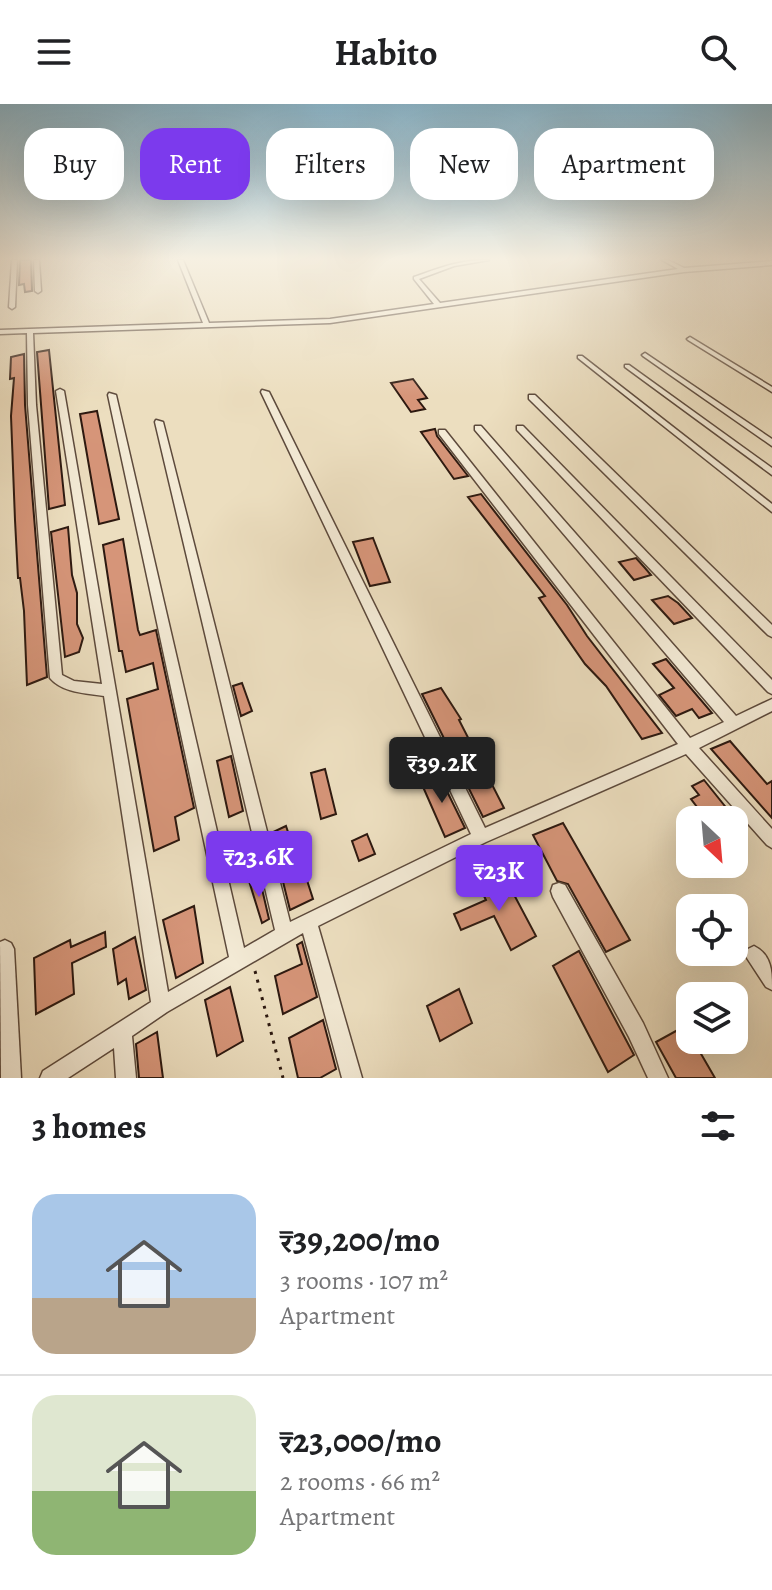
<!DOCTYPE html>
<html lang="en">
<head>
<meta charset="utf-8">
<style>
  :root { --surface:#fff; --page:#f6f6f6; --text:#202124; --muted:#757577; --line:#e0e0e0; --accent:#7c3aed }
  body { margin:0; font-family:Alegreya,serif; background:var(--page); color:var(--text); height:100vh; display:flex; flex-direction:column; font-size:30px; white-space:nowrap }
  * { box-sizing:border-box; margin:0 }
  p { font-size:26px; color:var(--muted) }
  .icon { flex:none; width:44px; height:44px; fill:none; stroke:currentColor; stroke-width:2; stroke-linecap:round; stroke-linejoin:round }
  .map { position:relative; height:974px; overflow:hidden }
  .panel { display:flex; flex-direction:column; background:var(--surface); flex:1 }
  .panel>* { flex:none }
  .top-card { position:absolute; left:24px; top:24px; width:724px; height:72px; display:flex; gap:16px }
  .needle { width:52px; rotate:154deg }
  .fabs { position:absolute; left:676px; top:702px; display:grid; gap:16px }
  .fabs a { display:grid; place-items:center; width:72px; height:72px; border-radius:16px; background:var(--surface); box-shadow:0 8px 32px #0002; font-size:40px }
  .price { position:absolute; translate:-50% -68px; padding:0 18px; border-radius:8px; background:var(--accent); color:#fff; font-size:26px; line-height:52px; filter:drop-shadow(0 2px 4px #0008) }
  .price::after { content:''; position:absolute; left:50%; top:48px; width:24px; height:18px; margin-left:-12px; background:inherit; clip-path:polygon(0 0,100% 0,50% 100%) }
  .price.active { background:#222; color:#fff }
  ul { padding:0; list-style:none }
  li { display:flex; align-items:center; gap:24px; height:200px; padding:0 32px }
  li+li { border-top:2px solid var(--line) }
  li span { display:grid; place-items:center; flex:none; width:224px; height:160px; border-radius:24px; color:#555 }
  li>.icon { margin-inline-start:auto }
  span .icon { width:96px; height:96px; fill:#fffc; stroke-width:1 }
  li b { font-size:34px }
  h2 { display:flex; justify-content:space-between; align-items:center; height:96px; padding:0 32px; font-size:34px }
  .tag { padding:0 28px; border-radius:24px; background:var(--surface); box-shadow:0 8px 32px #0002; font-size:28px; line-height:72px }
  .tag.active { background:var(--accent); color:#fff }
  header { display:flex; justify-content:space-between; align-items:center; height:104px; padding:0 32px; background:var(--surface); font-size:36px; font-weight:700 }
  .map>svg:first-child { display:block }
  .building { fill:#d69579; stroke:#2d1910; stroke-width:2 }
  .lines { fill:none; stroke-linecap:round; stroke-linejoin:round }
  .minor-casing { stroke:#5d4a3c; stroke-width:3 }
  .path { stroke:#2d1910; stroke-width:3; stroke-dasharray:3 6; stroke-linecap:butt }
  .minor { fill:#f3ead5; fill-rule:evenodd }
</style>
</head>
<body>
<header><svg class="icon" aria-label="menu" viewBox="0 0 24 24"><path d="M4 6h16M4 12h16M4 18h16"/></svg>Habito<svg class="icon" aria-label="search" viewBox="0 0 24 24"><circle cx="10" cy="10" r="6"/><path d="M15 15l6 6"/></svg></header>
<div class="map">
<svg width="772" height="974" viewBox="0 0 772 974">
  <rect width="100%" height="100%" fill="#ecdebf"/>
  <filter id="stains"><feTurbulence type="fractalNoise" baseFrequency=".0025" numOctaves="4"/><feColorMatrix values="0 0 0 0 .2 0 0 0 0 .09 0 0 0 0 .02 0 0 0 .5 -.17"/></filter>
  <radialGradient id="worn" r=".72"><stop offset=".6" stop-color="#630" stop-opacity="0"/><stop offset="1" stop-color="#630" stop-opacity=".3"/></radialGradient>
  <g class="building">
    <polygon points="20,156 31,156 32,187 25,188 24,180 19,181"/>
    <polygon points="49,246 65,401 49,405 37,248"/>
    <polygon points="24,250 25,301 47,573 27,581 24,507 20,474 18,474 15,416 11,312 14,274 10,275 11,253"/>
    <polygon points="413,275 427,294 418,296 425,305 411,308 391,279"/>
    <polygon points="97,307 119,415 99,420 80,310"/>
    <polygon points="435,325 437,332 468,372 454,375 421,328"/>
    <polygon points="481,390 567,501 587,532 662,629 642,635 606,582 585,560 539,494 545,492 468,393"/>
    <polygon points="68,423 72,471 77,489 77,520 83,534 79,548 65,553 51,428"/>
    <polygon points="373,434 390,478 370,482 353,438"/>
    <polygon points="123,435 138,526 140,531 156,526 194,704 175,713 179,736 154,747 127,595 158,585 153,559 126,568 122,547 119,547 103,441"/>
    <polygon points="636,454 645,464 651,471 634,476 619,458"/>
    <polygon points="668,492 678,499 692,514 674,520 652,496"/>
    <polygon points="666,555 712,609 699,614 692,605 676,612 659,591 674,584 653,560"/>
    <polygon points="242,579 252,607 241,612 233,582"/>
    <polygon points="441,584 461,615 459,616 504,704 483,713 422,590"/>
    <polygon points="730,637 767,680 772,677 772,714 711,645"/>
    <polygon points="231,652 243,707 229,713 217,657"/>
    <polygon points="325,665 336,710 321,715 311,669"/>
    <polygon points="438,669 465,724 445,733 420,676"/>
    <polygon points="704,676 736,716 720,716 717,711 707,716 691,695 699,691 692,682"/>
    <polygon points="563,719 630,836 606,848 568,780 557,777 533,731"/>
    <polygon points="286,722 293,743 296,742 313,795 290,806 271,729"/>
    <polygon points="367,730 375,750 359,757 352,737"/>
    <polygon points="503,770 536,832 511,846 494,812 461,826 454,810 486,796 479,782"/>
    <polygon points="259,772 269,815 262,819 249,777"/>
    <polygon points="194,802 203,859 176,874 163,816"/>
    <polygon points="105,828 106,843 72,859 74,890 36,910 34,854 70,836 71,843"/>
    <polygon points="135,833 146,886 129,895 126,875 118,880 113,845"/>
    <polygon points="302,838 317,893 283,910 275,872 302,860 297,841"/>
    <polygon points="579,847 634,951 608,968 553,862"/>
    <polygon points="230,883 243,937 217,952 205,896"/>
    <polygon points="459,885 472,919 440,937 427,902"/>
    <polygon points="323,916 336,965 320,974 298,974 289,934"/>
    <polygon points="685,922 690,936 693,936 715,974 676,974 656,938"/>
    <polygon points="157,928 163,974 139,974 136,940"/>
  </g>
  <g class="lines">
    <g class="minor-casing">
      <g id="minor">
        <polygon points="12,156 17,156 15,203 12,205 9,203"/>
        <polygon points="34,156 39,156 41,187 38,189 35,187"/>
        <path d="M178,156H183L209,219L330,215L434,200L414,175V173C439,164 462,155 489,156L454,162L419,175L440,199L678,165L662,156H668L684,164L772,157V161L684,168L330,219L33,229L36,301L62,571L74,577L102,580L56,287L60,285L64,287L168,888L229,853L108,291L109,289L116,291L244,844L275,826L155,318L156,316L163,318L290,818L471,730L261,288L262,286L269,288L485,724L678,640L439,330V326H445L690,634L724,618L475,326V322H481L736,612L772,595V607L699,644L772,725V744L767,741L686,650L486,738L318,822L362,974H342L303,829L167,908L132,932L136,974H116L114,944L68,974H40L43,967L151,898L104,592C85,589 63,589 50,574L28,301L27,229L0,230V226L203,219Z"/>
        <polygon points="690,233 772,283 772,288 688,236 687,235"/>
        <polygon points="645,249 772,335 772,342 643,252 642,251"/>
        <polygon points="578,252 582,252 772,400 772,408 578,254"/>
        <polygon points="625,261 629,261 772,364 772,371 625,263"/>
        <polygon points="529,291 535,291 772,521 772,533 768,531 529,295"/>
        <polygon points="517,322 523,322 772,576 772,590 768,588 517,326"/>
        <polygon points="559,779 565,781 643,919 668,974 648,974 629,933 553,793 551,787 553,781"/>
        <polygon points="5,836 11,839 14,845 21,974 1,974 0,838"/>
        <path d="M754,842C772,851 772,868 772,886L766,883L745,851L748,845Z"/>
      </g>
    </g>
    <polyline class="path" points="255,867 283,974"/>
    <use href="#minor" class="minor"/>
  </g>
  <linearGradient id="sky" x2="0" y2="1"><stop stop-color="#89b8d0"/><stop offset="0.53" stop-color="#f6f0e2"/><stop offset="1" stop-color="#f6f0e2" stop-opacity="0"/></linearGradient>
  <rect width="772" height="292" fill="url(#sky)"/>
  <rect width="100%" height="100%" filter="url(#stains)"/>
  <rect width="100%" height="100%" fill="url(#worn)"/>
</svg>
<div class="fabs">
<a><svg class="needle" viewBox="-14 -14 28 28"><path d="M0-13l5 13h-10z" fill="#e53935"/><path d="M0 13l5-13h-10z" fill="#757577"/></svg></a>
<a><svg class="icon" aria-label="locate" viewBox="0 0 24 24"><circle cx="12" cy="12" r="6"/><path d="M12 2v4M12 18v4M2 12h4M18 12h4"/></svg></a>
<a><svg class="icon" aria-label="layers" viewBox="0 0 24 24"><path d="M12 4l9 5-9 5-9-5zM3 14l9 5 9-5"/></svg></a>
</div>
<b class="price active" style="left:442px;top:701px">₹39.2K</b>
<b class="price" style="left:259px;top:795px">₹23.6K</b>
<b class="price" style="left:499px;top:809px">₹23K</b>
<div class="top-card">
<a class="tag">Buy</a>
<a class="tag active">Rent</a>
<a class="tag">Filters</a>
<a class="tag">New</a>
<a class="tag">Apartment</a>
</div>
</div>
<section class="panel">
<h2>3 homes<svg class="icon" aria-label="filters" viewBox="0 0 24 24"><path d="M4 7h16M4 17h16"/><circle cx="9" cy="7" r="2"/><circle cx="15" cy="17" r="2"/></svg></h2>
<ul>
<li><span style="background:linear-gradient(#a9c7e8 65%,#b9a48a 0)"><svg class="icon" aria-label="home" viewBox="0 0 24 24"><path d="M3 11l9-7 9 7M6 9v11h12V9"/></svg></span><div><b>₹39,200/mo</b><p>3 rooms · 107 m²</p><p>Apartment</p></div></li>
<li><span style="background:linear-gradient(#dfe7d0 60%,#8fb573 0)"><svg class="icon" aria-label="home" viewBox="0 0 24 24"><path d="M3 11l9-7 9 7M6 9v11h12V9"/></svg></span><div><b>₹23,000/mo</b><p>2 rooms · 66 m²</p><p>Apartment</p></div></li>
</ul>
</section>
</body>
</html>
